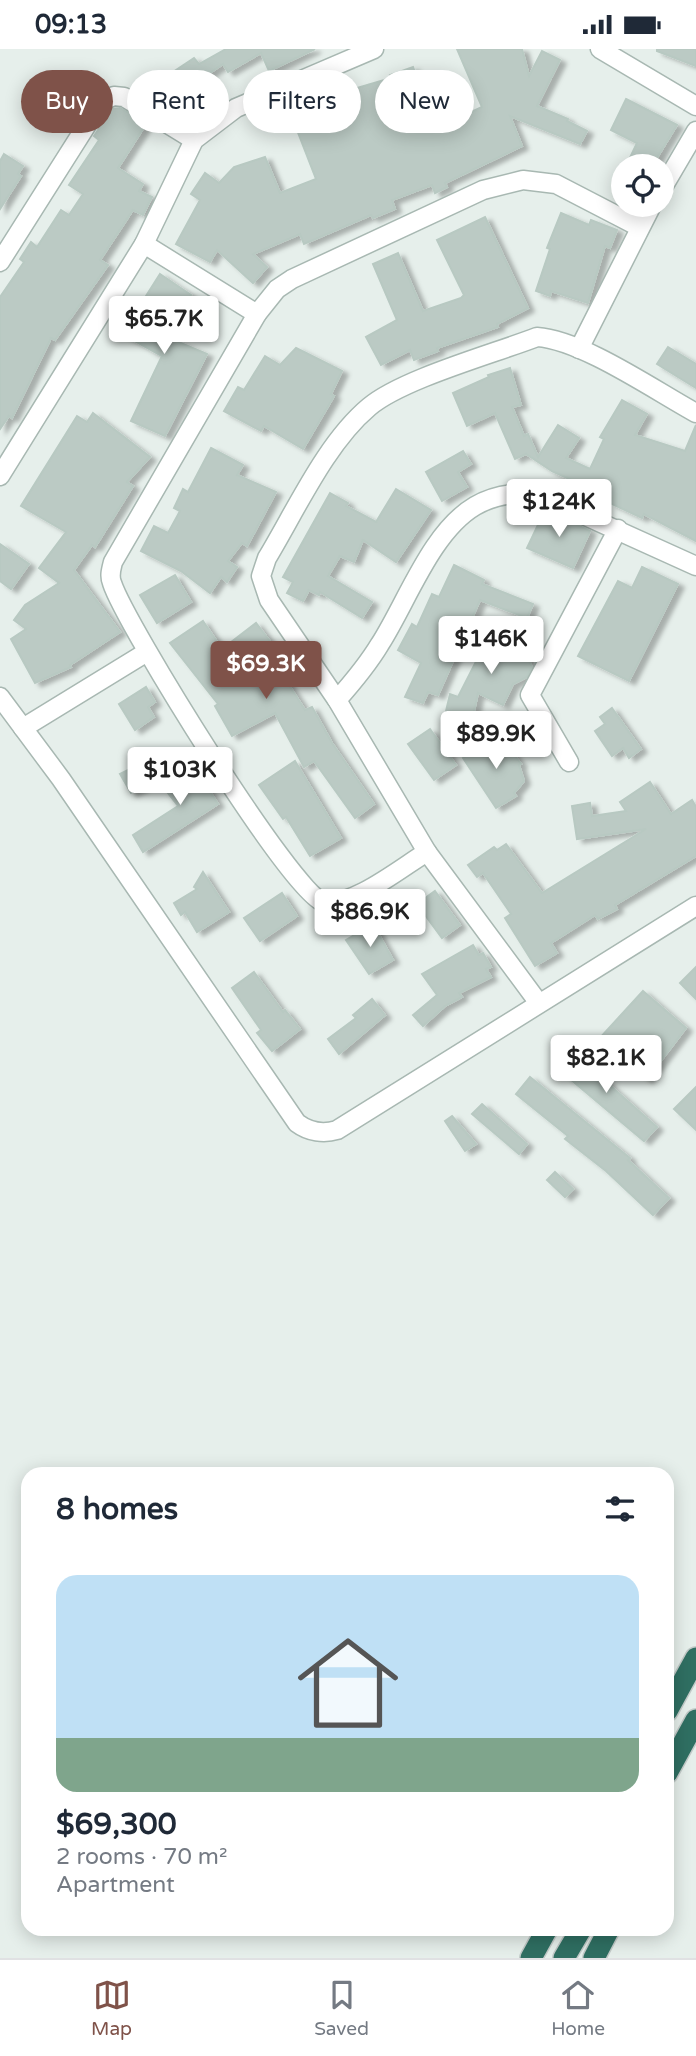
<!DOCTYPE html>
<html lang="en">
<head>
<meta charset="utf-8">
<style>
  :root { --surface:#fff; --page:#f2f2f3; --text:#1f2937; --muted:#747a83; --line:#e0e1e3; --accent:#7f5249 }
  body { margin:0; font-family:"Varela Round",sans-serif; background:var(--page); color:var(--text); height:100vh; display:flex; flex-direction:column; font-size:26px; white-space:nowrap }
  * { box-sizing:border-box; margin:0 }
  p { font-size:23px; color:var(--muted) }
  .icon { flex:none; width:38px; height:38px; fill:none; stroke:currentColor; stroke-width:2; stroke-linecap:round; stroke-linejoin:round }
  .map { position:relative; flex:1; overflow:hidden }
  .sheet { position:absolute; left:21px; top:1418px; width:653px; height:469px; display:flex; flex-direction:column; background:var(--surface); border-radius:21px; box-shadow:0 4px 18px #0003 }
  .sheet>* { flex:none }
  .guide { position:absolute; left:21px; top:21px; width:654px; height:63px; display:flex; gap:14px }
  .controls { position:absolute; left:611px; top:105px; display:grid; gap:14px }
  .controls a { display:grid; place-items:center; width:63px; height:63px; border-radius:50%; background:var(--surface); box-shadow:0 4px 18px #0003; font-size:35px }
  .price { position:absolute; translate:-50% -60px; padding:0 16px; border-radius:7px; background:#fff; color:#222; font-size:23px; line-height:46px; filter:drop-shadow(0 2px 4px #0008) }
  .price::after { content:''; position:absolute; left:50%; top:42px; width:21px; height:16px; margin-left:-10px; background:inherit; clip-path:polygon(0 0,100% 0,50% 100%) }
  .price.on { background:var(--accent); color:#fff }
  ul { padding:0; list-style:none }
  li { display:grid; align-content:center; gap:14px; height:371px; padding:0 35px }
  li span { display:grid; place-items:center; height:217px; border-radius:21px; color:#555 }
  li>.icon { margin-inline-start:auto }
  span .icon { width:126px; height:126px; fill:#fffc; stroke-width:1 }
  li b { font-size:30px }
  h2 { display:flex; justify-content:space-between; align-items:center; height:84px; padding:0 35px; font-size:30px }
  .chip { padding:0 24px; border-radius:32px; background:var(--surface); box-shadow:0 4px 18px #0003; font-size:24px; line-height:63px }
  .chip.on { background:var(--accent); color:#fff }
  .status { display:flex; justify-content:space-between; align-items:center; height:49px; padding:0 35px; background:var(--surface); direction:ltr }
  .status svg { height:19px; fill:currentColor }
  .dock { display:flex; justify-content:space-around; align-items:center; height:98px; border-top:2px solid var(--line); background:var(--surface); font-size:19px; color:var(--muted) }
  .dock a { display:grid; justify-items:center; gap:4px }
  .dock .on { color:var(--accent) }
  .map>svg:first-child { display:block }
  .building { fill:#bbcac4; stroke:#b8c9c2; stroke-width:2; filter:url(#shadow) }
  .lines { fill:none; stroke-linecap:round; stroke-linejoin:round }
  .street-casing { stroke:#a8b8b2; stroke-width:21 }
  .highway-casing { stroke:#c2cac8; stroke-width:24 }
  .street { stroke:#fff; stroke-width:18 }
  .highway { stroke:#2f6f62; stroke-width:21 }
</style>
</head>
<body>
<div class="status"><b>09:13</b><svg viewBox="0 0 49 12"><path d="M0 12V9h3v3zM5 12V6h3v6zM10 12V3h3v9zM15 12V0h3v12zM26 1h20v11H26zM47 4h2v5h-2z"/></svg></div>
<div class="map">
<svg width="696" height="1909" viewBox="0 0 696 1909">
  <defs>
    <filter id="shadow"><feDropShadow dx="6" dy="3.5" stdDeviation="2" flood-color="#0004"/></filter>
  </defs>
  <rect width="100%" height="100%" fill="#e6efeb"/>
  <g class="building">
    <polygon points="226,0 315,0 269,22 261,4 228,23 223,15 191,37 207,52 190,70 171,51 168,53 155,35 194,9 199,15"/>
    <polygon points="457,0 522,0 529,27 542,2 560,11 537,57 568,70 567,72 587,82 580,95 510,67 522,97 445,134 447,138 435,144 432,136 392,151 395,160 373,169 371,166 304,195 300,185 253,205 267,218 253,234 217,201 210,213 176,195 200,151 191,145 205,124 219,134 234,118 265,108 280,144 316,130 292,68 316,58 317,61 356,45 354,40 391,29 390,26 413,18 435,80 482,58"/>
    <polygon points="657,0 696,0 696,17 657,2"/>
    <polygon points="626,50 677,76 652,117 626,117 637,94 611,81"/>
    <polygon points="120,59 146,75 118,119 143,135 139,142 152,148 143,166 133,161 100,211 108,216 55,291 51,289 12,369 9,367 0,380 0,248 24,213 20,210 31,193 37,198 61,161 69,166 83,145 69,136 99,91 94,87 112,60"/>
    <polygon points="4,105 23,117 18,125 21,127 0,160 0,112"/>
    <polygon points="561,164 589,176 591,171 617,181 610,199 605,197 588,254 551,242 550,247 536,242 550,200 547,199"/>
    <polygon points="485,168 528,259 497,275 498,278 437,299 438,302 414,311 410,301 381,316 366,288 397,271 373,215 398,204 423,262 461,249 464,246 437,191"/>
    <polygon points="160,225 191,246 164,287 207,305 165,387 131,372 162,307 122,285"/>
    <polygon points="668,298 696,315 696,339 657,315"/>
    <polygon points="296,299 342,322 331,345 334,347 303,400 264,377 261,382 224,362 238,338 244,341 265,307 280,316"/>
    <polygon points="510,319 521,356 512,358 524,387 528,385 538,408 558,376 579,389 566,409 590,420 604,390 600,388 622,351 647,365 635,386 685,402 696,376 696,492 644,465 642,469 610,454 612,449 552,422 526,405 515,410 495,364 467,377 453,344 489,328 488,326"/>
    <polygon points="93,364 150,408 127,433 133,437 95,498 92,496 74,521 120,583 70,616 71,618 35,634 11,590 26,580 14,571 25,556 59,534 39,519 66,483 21,457 77,367 87,373"/>
    <polygon points="211,399 243,416 237,426 276,443 247,497 242,494 228,512 237,518 227,533 221,528 210,544 181,522 141,502 154,477 168,484 180,462 174,459 183,440 188,443"/>
    <polygon points="463,402 471,415 458,423 467,438 442,452 426,423"/>
    <polygon points="396,440 431,461 396,513 363,491 354,513 340,507 328,527 372,553 362,569 320,543 319,546 309,541 303,552 287,544 293,533 283,528 330,444 348,454 346,457 376,473"/>
    <polygon points="545,461 590,482 573,519 527,499"/>
    <polygon points="0,495 29,515 11,540 0,532"/>
    <polygon points="454,516 484,531 482,535 533,555 527,569 480,551 438,646 428,643 423,654 405,648 421,614 398,601 412,575 417,578 432,545 439,548"/>
    <polygon points="642,518 678,535 629,632 578,607 618,532 632,539"/>
    <polygon points="175,526 191,553 157,574 140,546"/>
    <polygon points="203,572 222,600 256,574 294,624 285,630 305,661 312,658 332,694 374,755 355,769 314,712 304,718 275,664 232,687 215,657 218,655 170,594"/>
    <polygon points="491,583 523,599 532,618 527,628 513,635 503,656 478,644 472,671 449,666 453,664 446,662 450,645 458,648"/>
    <polygon points="146,638 155,653 148,658 154,668 135,681 119,655"/>
    <polygon points="612,659 641,700 629,709 623,699 612,707 595,682 605,675 600,668"/>
    <polygon points="430,680 456,716 434,731 408,695"/>
    <polygon points="498,686 521,715 519,716 524,732 514,744 516,747 496,759 463,709"/>
    <polygon points="295,712 341,789 310,807 286,768 283,770 259,736"/>
    <polygon points="198,714 208,728 203,732 218,755 143,803 133,786 178,757 164,739"/>
    <polygon points="132,719 143,738 131,744 120,725"/>
    <polygon points="650,733 671,765 692,751 696,758 696,807 615,856 617,860 598,870 595,866 551,894 557,904 535,917 505,869 511,865 483,824 477,828 468,816 494,798 497,801 506,795 542,844 646,780 577,790 572,757 590,754 592,767 626,762 620,753"/>
    <polygon points="203,823 229,863 197,883 185,863 181,866 174,854 197,840 194,838"/>
    <polygon points="435,842 460,876 442,889 417,855"/>
    <polygon points="282,844 297,867 260,892 244,869"/>
    <polygon points="373,875 393,911 369,925 346,891"/>
    <polygon points="473,896 479,906 483,904 491,918 486,920 491,928 459,944 462,948 445,957 423,977 413,966 437,946 422,925"/>
    <polygon points="696,918 696,950 680,934"/>
    <polygon points="254,923 283,963 285,961 300,980 272,1002 257,984 261,981 232,939"/>
    <polygon points="643,942 686,979 647,1030 597,992"/>
    <polygon points="372,950 385,966 339,1005 328,990 356,969 353,966"/>
    <polygon points="570,1001 657,1078 644,1092 556,1018"/>
    <polygon points="530,1028 630,1109 628,1111 669,1149 653,1166 606,1122 565,1090 568,1087 516,1045"/>
    <polygon points="696,1038 696,1081 674,1060"/>
    <polygon points="482,1055 527,1095 519,1105 472,1065"/>
    <polygon points="452,1067 476,1095 465,1102 445,1072"/>
    <polygon points="555,1123 573,1140 565,1148 547,1131"/>
  </g>
  <g class="lines">
    <g class="street-casing">
      <g id="street">
        <polyline points="600,0 696,57"/>
        <polyline points="662,140 696,82"/>
        <polyline points="144,195 257,265"/>
        <polyline points="0,213 102,52 114,47 124,48 194,91"/>
        <polyline points="579,300 652,156"/>
        <polyline points="0,427 144,195 194,91 236,59 374,0"/>
        <path d="M0,648L61,730L297,1074C309,1083 324,1085 337,1081L696,857"/>
        <path d="M337,651C353,633 368,615 380,595C407,553 431,483 475,457C494,446 515,443 537,445L696,517"/>
        <polyline points="23,679 147,603"/>
        <polyline points="569,713 530,646 618,480"/>
        <path d="M427,803C402,818 352,859 323,853C294,847 125,575 112,534C109,527 111,521 113,513L257,265L277,240L292,230L483,141L523,131L556,135L639,178"/>
        <path d="M538,953L427,803L337,651L269,551L261,527L267,509C296,461 326,394 369,358C402,330 493,305 537,288C582,291 654,341 696,364"/>
      </g>
    </g>
    <g class="highway-casing">
      <g id="highway">
        <polyline points="667,1662 696,1609"/>
        <polyline points="667,1724 696,1671"/>
        <polyline points="531,1909 547,1880"/>
        <polyline points="564,1909 581,1880"/>
        <polyline points="594,1909 609,1880"/>
      </g>
    </g>
    <use href="#street" class="street"/>
    <use href="#highway" class="highway"/>
  </g>
</svg>
<div class="controls">
<a><svg class="icon" aria-label="locate" viewBox="0 0 24 24"><circle cx="12" cy="12" r="6"/><path d="M12 2v4M12 18v4M2 12h4M18 12h4"/></svg></a>
</div>
<b class="price" style="left:164px;top:307px">$65.7K</b>
<b class="price" style="left:559px;top:490px">$124K</b>
<b class="price" style="left:491px;top:627px">$146K</b>
<b class="price on" style="left:266px;top:652px">$69.3K</b>
<b class="price" style="left:496px;top:722px">$89.9K</b>
<b class="price" style="left:180px;top:758px">$103K</b>
<b class="price" style="left:370px;top:900px">$86.9K</b>
<b class="price" style="left:606px;top:1046px">$82.1K</b>
<div class="guide">
<a class="chip on">Buy</a>
<a class="chip">Rent</a>
<a class="chip">Filters</a>
<a class="chip">New</a>
</div>
<section class="sheet">
<h2>8 homes<svg class="icon" aria-label="filters" viewBox="0 0 24 24"><path d="M4 7h16M4 17h16"/><circle cx="9" cy="7" r="2"/><circle cx="15" cy="17" r="2"/></svg></h2>
<ul>
<li><span style="background:linear-gradient(#bfe0f5 75%,#7fa58c 0)"><svg class="icon" aria-label="home" viewBox="0 0 24 24"><path d="M3 11l9-7 9 7M6 9v11h12V9"/></svg></span><div><b>$69,300</b><p>2 rooms · 70 m²</p><p>Apartment</p></div></li>
</ul>
</section>
</div>
<nav class="dock">
<a class="on"><svg class="icon" aria-label="map" viewBox="0 0 24 24"><path d="M3 6l6-2 6 2 6-2v14l-6 2-6-2-6 2zM9 4v14M15 6v14"/></svg>Map</a>
<a><svg class="icon" aria-label="saved" viewBox="0 0 24 24"><path d="M7 4h10v16l-5-4-5 4z"/></svg>Saved</a>
<a><svg class="icon" aria-label="home" viewBox="0 0 24 24"><path d="M3 11l9-7 9 7M6 9v11h12V9"/></svg>Home</a>
</nav>
</body>
</html>
